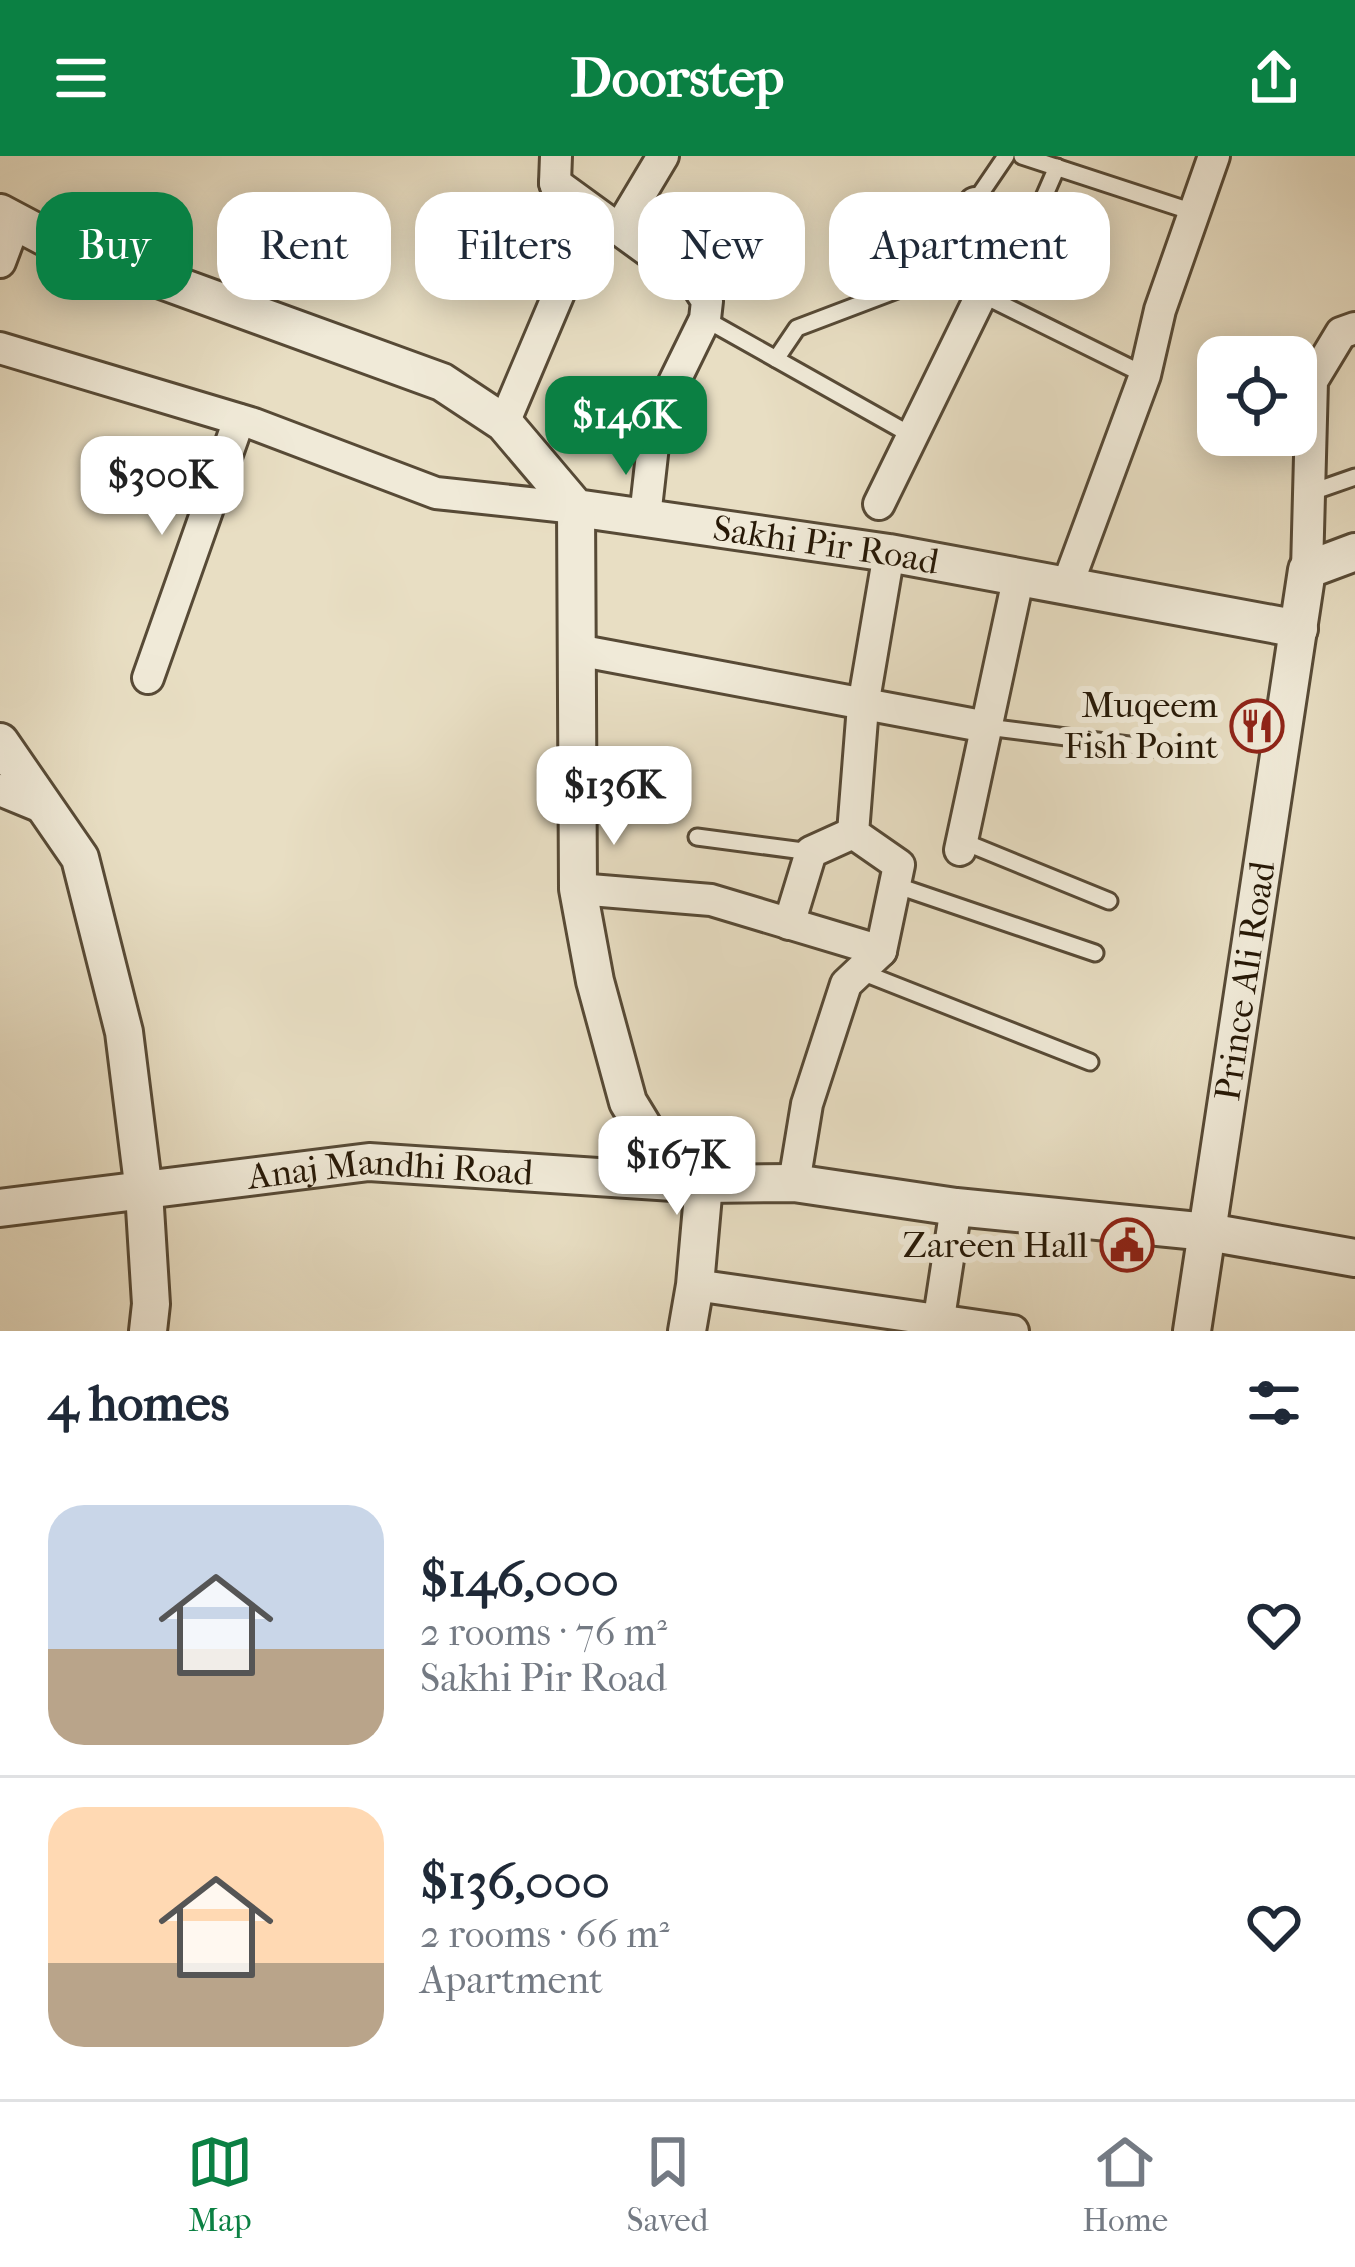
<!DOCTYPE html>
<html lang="en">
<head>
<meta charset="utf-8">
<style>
  :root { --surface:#fff; --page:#f6f6f7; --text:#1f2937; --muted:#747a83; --line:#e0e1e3; --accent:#0b8043 }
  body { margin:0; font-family:"IM FELL French Canon",serif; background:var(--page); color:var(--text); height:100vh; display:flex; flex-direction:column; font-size:45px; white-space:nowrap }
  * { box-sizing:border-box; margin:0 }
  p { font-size:39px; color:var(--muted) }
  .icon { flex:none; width:66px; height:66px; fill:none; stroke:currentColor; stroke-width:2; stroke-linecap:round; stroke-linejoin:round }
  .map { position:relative; height:1175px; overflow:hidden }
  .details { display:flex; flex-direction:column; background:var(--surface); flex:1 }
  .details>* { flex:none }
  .guide { position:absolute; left:36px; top:36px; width:1284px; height:108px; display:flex; gap:24px }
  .controls { position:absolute; left:1197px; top:180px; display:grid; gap:24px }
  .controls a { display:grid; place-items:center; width:120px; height:120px; border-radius:24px; background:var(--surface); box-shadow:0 6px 30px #0003; font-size:60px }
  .price { position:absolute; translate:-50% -102px; padding:0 27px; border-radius:24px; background:#fff; color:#222; font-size:39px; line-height:78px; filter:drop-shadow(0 3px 6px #0008) }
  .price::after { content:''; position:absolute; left:50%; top:72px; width:36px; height:27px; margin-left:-18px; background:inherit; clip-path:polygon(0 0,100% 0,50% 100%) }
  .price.on { background:var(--accent); color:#fff }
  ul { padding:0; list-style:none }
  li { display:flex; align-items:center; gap:36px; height:300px; padding:0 48px }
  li+li { border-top:3px solid var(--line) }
  li span { display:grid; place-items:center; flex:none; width:336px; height:240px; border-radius:36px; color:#555 }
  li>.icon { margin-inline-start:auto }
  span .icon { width:144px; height:144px; fill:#fffc; stroke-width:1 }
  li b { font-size:51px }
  h2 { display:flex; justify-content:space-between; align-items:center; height:144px; padding:0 48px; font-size:51px }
  .chip { padding:0 42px; border-radius:36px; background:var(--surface); box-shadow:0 6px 30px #0003; font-size:42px; line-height:108px }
  .chip.on { background:var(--accent); color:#fff }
  header { display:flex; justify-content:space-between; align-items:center; height:156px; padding:0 48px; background:var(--accent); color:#fff; font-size:54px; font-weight:800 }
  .menu { display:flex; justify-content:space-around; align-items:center; height:168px; border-top:3px solid var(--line); background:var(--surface); font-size:33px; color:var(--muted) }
  .menu a { display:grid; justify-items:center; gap:6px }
  .menu .on { color:var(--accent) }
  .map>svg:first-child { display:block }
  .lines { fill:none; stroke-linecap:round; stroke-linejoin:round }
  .service-casing { stroke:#574a36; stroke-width:21 }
  .minor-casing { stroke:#574a36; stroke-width:36 }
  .tertiary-casing { stroke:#574a36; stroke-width:42 }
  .service { stroke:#f0ead8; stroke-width:15 }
  .minor { stroke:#f0ead8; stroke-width:30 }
  .tertiary { stroke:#f0ead8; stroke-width:36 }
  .labels { text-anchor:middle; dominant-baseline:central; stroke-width:12; stroke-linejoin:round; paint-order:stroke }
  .street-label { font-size:36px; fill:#271907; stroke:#f0ead8 }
  .poi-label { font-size:36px; fill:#271907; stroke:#f0ead8; text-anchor:end }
</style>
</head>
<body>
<header><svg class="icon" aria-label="menu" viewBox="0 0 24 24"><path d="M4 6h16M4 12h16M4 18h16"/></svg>Doorstep<svg class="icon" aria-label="share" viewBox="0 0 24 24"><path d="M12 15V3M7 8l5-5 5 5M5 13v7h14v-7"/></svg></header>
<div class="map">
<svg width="1355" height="1175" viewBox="0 0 1355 1175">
  <rect width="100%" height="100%" fill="#e8dec3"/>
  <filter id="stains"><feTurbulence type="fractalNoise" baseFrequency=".00167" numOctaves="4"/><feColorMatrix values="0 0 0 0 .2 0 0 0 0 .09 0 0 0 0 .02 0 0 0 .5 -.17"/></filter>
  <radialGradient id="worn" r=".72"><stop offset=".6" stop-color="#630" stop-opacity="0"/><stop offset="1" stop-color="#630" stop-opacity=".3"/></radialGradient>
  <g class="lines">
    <g class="service-casing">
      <g id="service">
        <polyline points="1022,0 1193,56"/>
        <polyline points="1017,66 1034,64 1057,11"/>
        <polyline points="983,139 1145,219"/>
        <polyline points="705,163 911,279"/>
        <polyline points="776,203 797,172 921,125 1006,0"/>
        <polyline points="1309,337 1355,321"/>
        <polyline points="987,571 1184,596"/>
        <polyline points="697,681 811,696"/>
        <polyline points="962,685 1109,745"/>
        <polyline points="895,729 1095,797"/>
        <polyline points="859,815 1090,906"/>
      </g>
    </g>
    <g class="minor-casing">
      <g id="minor">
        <polyline points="555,27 698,131 707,145 705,163 656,263 645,361"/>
        <polyline points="620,72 663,0"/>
        <polyline points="0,106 15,66"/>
        <polyline points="0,192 254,268 436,337 576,352"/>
        <polyline points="504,267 576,97 555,27 556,0"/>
        <polyline points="879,348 1017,66 975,47"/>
        <polyline points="1307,414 1312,225 1341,177 1355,172"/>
        <polyline points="1067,430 1145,219 1160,154 1214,0"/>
        <polyline points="577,494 987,571"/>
        <polyline points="148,522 239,264"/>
        <polyline points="0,634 46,653"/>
        <polyline points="960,694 1019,419"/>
        <polyline points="578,733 711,744 881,795"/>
        <polyline points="789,768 811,696 853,677"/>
        <polyline points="794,1027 807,948 846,828 881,795 899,709 853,677 863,550 889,397"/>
        <polyline points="695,1129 1013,1175"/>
        <polyline points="937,1175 956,1051"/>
      </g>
    </g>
    <g class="tertiary-casing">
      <g id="tertiary">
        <path id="s1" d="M0,57L49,83L442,226L504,267L576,352L889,397L1299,473"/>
        <polyline points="576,352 578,733 595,825 628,946 656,992 704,1028 695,1129 687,1175"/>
        <polyline points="0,586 80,702 124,876 144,1036 151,1148 148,1175"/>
        <path id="s2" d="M0,1052L369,1006L704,1028L794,1027L956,1051L1208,1076L1355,1102"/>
        <path id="s3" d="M1192,1175L1307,414L1355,396"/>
      </g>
    </g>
    <use href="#service" class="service"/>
    <use href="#minor" class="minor"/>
    <use href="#tertiary" class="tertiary"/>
  </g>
  <defs>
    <g id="restaurant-ring" transform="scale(2.7)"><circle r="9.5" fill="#f0ead8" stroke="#8f2418" stroke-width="1.5"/><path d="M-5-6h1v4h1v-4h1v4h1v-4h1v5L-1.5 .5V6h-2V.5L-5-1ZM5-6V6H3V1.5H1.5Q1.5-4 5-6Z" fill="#8f2418"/></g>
    <g id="civic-ring" transform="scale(2.7)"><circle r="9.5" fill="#f0ead8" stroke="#8f2418" stroke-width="1.5"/><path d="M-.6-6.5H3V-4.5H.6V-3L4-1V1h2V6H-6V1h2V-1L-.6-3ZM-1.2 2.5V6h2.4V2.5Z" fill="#8f2418"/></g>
  </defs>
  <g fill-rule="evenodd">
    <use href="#restaurant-ring" x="1257" y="570"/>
    <use href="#civic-ring" x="1127" y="1089"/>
  </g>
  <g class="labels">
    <g class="street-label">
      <text stroke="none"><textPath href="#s1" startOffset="912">Sakhi Pir Road</textPath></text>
      <text stroke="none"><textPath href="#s3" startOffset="354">Prince Ali Road</textPath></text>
      <text stroke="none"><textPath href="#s2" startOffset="393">Anaj Mandhi Road</textPath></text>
    </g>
    <g class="poi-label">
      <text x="1218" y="549">Muqeem<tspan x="1218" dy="41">Fish Point</tspan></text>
      <text x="1088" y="1089">Zareen Hall</text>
    </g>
  </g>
  <rect width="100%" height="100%" filter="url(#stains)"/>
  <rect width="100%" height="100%" fill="url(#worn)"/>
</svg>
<div class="controls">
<a><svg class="icon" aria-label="locate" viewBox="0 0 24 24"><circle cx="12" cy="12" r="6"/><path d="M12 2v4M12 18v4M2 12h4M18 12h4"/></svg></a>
</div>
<b class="price on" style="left:626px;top:322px">$146K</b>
<b class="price" style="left:162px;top:382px">$300K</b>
<b class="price" style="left:614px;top:692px">$136K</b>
<b class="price" style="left:677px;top:1062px">$167K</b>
<div class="guide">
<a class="chip on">Buy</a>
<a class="chip">Rent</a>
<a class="chip">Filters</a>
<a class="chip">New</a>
<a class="chip">Apartment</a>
</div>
</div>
<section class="details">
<h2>4 homes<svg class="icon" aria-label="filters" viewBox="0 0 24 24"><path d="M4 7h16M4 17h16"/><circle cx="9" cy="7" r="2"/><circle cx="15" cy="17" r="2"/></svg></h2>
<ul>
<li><span style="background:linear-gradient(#c9d6e8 60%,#b9a48a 0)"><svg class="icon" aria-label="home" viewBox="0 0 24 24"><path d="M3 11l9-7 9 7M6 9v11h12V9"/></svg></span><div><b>$146,000</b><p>2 rooms · 76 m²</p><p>Sakhi Pir Road</p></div><svg class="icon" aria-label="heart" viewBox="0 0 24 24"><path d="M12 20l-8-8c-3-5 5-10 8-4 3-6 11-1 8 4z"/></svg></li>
<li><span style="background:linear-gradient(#ffd9b3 65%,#b9a48a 0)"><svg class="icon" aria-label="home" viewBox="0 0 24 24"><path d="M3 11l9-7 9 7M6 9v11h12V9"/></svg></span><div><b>$136,000</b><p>2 rooms · 66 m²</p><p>Apartment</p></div><svg class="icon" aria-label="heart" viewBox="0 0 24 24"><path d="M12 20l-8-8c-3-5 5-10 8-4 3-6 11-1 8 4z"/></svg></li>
</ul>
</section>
<nav class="menu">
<a class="on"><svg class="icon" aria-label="map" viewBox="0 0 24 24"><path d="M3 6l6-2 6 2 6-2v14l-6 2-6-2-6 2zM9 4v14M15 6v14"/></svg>Map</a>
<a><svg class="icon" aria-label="saved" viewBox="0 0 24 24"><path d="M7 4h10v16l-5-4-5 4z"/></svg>Saved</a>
<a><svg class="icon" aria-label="home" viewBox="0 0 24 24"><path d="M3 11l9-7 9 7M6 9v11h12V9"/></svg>Home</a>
</nav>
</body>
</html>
